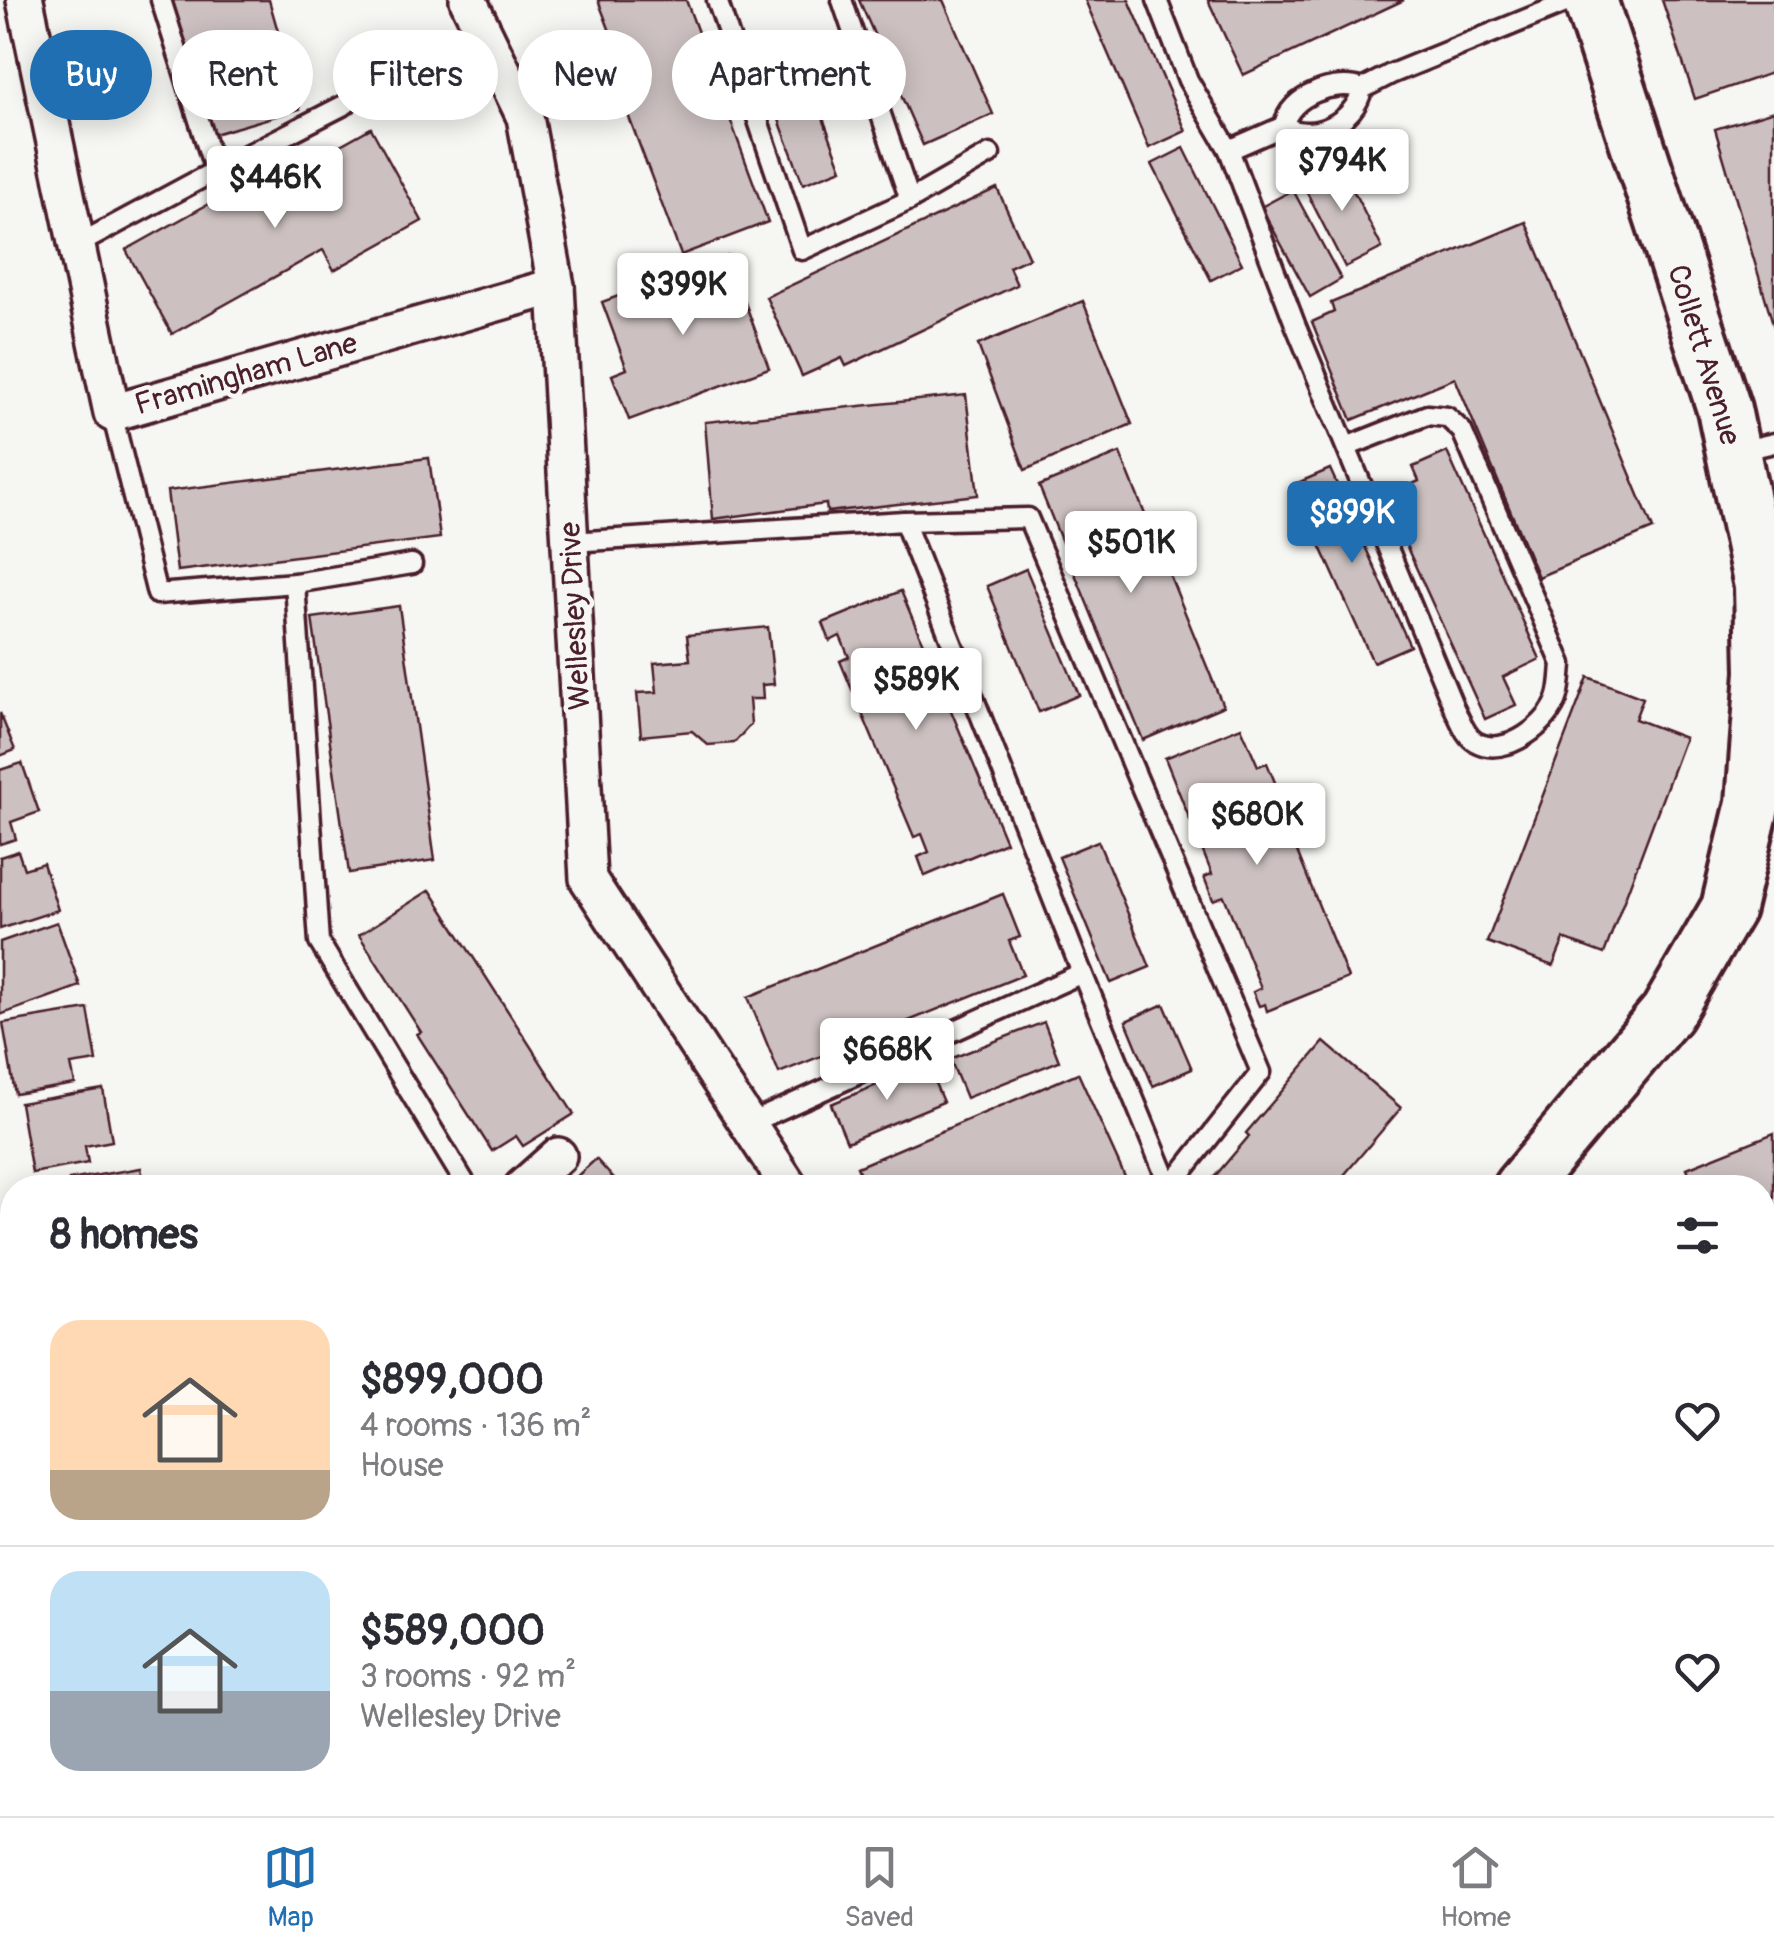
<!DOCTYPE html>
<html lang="en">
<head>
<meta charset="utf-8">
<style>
  :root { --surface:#fff; --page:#f7f7f7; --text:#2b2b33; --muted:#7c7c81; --line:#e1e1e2; --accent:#1f6fb2 }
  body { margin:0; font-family:Pangolin,sans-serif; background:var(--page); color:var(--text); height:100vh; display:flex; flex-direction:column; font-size:38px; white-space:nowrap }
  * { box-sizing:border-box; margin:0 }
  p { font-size:32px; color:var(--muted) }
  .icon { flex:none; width:55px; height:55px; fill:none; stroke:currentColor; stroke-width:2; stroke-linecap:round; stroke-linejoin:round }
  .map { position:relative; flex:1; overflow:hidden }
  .side { position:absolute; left:0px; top:1175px; width:1775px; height:642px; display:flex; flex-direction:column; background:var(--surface); border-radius:40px 40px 0 0; box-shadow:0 5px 25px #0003 }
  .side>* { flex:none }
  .banner { position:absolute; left:30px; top:30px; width:1000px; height:90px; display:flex; gap:20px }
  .price { position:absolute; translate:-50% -85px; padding:0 22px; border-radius:10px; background:#fff; color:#222; font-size:32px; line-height:65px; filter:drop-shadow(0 2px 5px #0008) }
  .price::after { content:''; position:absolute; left:50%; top:60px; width:30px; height:22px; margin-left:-15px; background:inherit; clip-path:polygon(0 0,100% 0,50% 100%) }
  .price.current { background:var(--accent); color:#fff }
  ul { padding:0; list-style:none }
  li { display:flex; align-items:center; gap:30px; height:250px; padding:0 50px }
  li+li { border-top:2px solid var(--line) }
  li span { display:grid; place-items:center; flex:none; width:280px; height:200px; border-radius:30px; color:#555 }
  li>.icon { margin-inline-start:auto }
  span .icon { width:120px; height:120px; fill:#fffc; stroke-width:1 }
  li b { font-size:42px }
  h2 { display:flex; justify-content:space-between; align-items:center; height:120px; padding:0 50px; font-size:42px }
  .tag { padding:0 35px; border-radius:45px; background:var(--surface); box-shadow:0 5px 25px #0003; font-size:35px; line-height:90px }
  .tag.current { background:var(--accent); color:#fff }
  .tab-bar { display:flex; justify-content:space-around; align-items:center; height:140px; border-top:2px solid var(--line); background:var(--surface); font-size:28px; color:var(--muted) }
  .tab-bar a { display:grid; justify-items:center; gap:5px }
  .tab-bar .current { color:var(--accent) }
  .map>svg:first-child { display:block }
  .building { fill:#ccc1c0; stroke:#4a1f2b; stroke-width:2.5 }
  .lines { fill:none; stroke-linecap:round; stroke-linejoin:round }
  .lane-casing { stroke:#4a1f2b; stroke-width:25 }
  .street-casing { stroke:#4a1f2b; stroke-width:42 }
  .secondary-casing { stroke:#4a1f2b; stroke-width:60 }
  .lane { stroke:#f6f6f2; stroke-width:18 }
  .street { stroke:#f6f6f2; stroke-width:35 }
  .secondary { stroke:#f6f6f2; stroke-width:52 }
  .labels { text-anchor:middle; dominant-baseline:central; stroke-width:9; stroke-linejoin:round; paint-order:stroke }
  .street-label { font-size:30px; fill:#4a1f2b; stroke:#f6f6f2 }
</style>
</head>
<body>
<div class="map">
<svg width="1774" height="1816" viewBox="0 0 1774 1816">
  <rect width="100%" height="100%" fill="#f6f6f2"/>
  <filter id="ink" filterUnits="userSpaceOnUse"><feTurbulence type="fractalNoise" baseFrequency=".01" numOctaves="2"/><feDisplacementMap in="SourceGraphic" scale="20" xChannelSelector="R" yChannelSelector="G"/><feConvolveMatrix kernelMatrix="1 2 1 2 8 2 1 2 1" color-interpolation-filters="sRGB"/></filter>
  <g filter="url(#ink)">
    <g class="building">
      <polygon points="171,0 269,0 300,109 211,135"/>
      <polygon points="598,0 686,0 768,222 681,255 599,38 611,34"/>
      <polygon points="859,0 943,0 993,114 923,145"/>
      <polygon points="1085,0 1129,0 1186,131 1149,148"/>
      <polygon points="1208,0 1404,0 1243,75"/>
      <polygon points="1662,0 1774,0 1774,72 1695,99"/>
      <polygon points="795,43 842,169 803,184 756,58"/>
      <polygon points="1774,111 1774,327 1715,129"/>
      <polygon points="371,128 422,221 334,270 323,250 172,334 126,250 257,177 263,188"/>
      <polygon points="1184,148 1242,264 1211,280 1152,164"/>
      <polygon points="1339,162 1382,248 1345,267 1301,181"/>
      <polygon points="997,188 1029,258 1009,267 1017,285 846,366 842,358 802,376 766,297"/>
      <polygon points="1293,190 1341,279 1310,297 1261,207"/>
      <polygon points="1526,222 1653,529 1538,577 1455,378 1352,420 1312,322 1334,312 1331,303"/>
      <polygon points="728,256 769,368 629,420 612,375 627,369 602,302"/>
      <polygon points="1083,301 1132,424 1025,470 978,345"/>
      <polygon points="966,395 978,495 827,512 826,504 713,519 705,422"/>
      <polygon points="1447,452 1540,659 1503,677 1516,705 1485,719 1384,497 1419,481 1413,467"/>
      <polygon points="1120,453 1223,706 1143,740 1039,486"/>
      <polygon points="429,458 440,538 177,571 167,491"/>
      <polygon points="1330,469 1410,646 1373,662 1293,485"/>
      <polygon points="1026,569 1079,695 1039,712 987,586"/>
      <polygon points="901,591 1006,842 925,876 918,857 929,852 922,834 914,837 840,661 849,657 840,636 830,641 823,623"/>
      <polygon points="399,606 435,860 349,873 312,618"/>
      <polygon points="768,627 774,684 762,685 763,699 749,699 751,724 734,743 708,745 692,731 641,736 637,693 657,692 654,663 690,660 687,635"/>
      <polygon points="1588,677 1643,698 1635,719 1685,738 1604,954 1564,939 1553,966 1487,942"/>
      <polygon points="0,713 15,750 0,756"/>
      <polygon points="1241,727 1258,766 1267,763 1291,821 1286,824 1348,978 1267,1011 1265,1004 1259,1006 1253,992 1261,988 1224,896 1213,900 1204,877 1212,874 1165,758"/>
      <polygon points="22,763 39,812 11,822 16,839 0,844 0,770"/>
      <polygon points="1098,841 1150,967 1111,983 1059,857"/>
      <polygon points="18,851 24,869 43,863 58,910 0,929 0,857"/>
      <polygon points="430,890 574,1114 523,1146 516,1136 492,1151 417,1034 421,1032 359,935"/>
      <polygon points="1003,894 1020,937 1009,941 1023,975 779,1073 748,997"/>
      <polygon points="57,922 80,986 0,1015 0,942"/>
      <polygon points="1164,1004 1192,1069 1153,1086 1126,1021"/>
      <polygon points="88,1009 97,1061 71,1065 75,1084 15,1094 3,1023"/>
      <polygon points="1044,1022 1059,1061 966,1098 950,1059"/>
      <polygon points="1324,1042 1401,1108 1333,1188 1205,1188 1249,1136 1246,1133"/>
      <polygon points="927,1064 943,1102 847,1142 831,1104"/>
      <polygon points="1078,1073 1125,1177 1102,1188 866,1188 857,1167"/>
      <polygon points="103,1089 112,1141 85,1146 88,1163 32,1173 20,1103"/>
      <polygon points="1774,1133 1774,1249 1762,1253 1762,1188 1695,1188 1687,1168"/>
      <polygon points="596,1159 622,1188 564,1188"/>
      <polygon points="141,1168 145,1188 71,1188 69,1180"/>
      <polygon points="12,1370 12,1402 0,1382 0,1378"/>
      <polygon points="1774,1414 1774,1478 1762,1450 1762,1418"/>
      <polygon points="0,1535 12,1535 12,1614 0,1615"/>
      <polygon points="1762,1697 1774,1720 1774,1732 1762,1738"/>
      <polygon points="0,1764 12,1764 12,1805 19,1805 19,1816 0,1816"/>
      <polygon points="1762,1784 1774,1786 1774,1816 1739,1816 1741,1805 1762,1805"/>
      <polygon points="47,1805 109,1805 110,1816 48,1816"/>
      <polygon points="124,1805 193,1805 195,1816 126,1816"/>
      <polygon points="204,1805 277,1805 278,1816 205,1816"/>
      <polygon points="288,1805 358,1805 360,1816 289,1816"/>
      <polygon points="469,1805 573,1805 576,1816 472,1816"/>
      <polygon points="629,1805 785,1805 772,1816 634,1816 627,1807"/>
      <polygon points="1450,1805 1559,1805 1564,1816 1455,1816"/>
    </g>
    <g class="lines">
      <g class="lane-casing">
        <g id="lane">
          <polyline points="717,0 802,250 910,200 842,0"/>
          <polyline points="1157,0 1188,80 1229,150 1284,126"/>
          <path d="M1362,89C1356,121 1313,143 1284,126C1288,96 1336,79 1362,89L1391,74L1573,0"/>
          <path d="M1229,150L1295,324L1454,708C1460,719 1465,736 1476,742C1505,759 1551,723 1558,696C1561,686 1561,674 1562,664L1462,431L1447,417L1427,415L1346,447"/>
          <polyline points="215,171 346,104"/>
          <polyline points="910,200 990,154"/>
          <polyline points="77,245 215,171 161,0"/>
          <polyline points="112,413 157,594 295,583 319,942 468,1188"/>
          <polyline points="1735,452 1774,443"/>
          <polyline points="904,521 1028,518 1261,1072 1170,1187 1082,973"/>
          <polyline points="571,542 904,521 1082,973 748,1124"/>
          <polyline points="295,583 412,564"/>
          <polyline points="1762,1274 1774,1269"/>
          <polyline points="1762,1291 1774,1320"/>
          <polyline points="1570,1805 1575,1816"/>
          <polyline points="1682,1805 1687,1816"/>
        </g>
      </g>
      <g class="street-casing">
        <g id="street">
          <polyline points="25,0 112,413 556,286"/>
          <polyline points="468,0 525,117 556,286 588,879 790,1188"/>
          <polyline points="522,1188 558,1156"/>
          <polyline points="0,1237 6,1261 0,1282"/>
          <polyline points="0,1676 12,1678"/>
          <polyline points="1341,1805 1347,1816"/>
        </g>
      </g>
      <g class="secondary-casing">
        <g id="secondary">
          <polyline points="1520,1188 1667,1013 1728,908 1753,803 1763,672 1761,586 1724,409 1590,0"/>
          <polyline points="1003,1816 1013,1805"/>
        </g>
      </g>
      <use href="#lane" class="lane"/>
      <use href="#street" class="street"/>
      <use href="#secondary" class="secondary"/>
    </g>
  </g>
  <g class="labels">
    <g class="street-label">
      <text transform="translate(1704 355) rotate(73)">Collett Avenue</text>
      <text transform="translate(246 374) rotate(-16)">Framingham Lane</text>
      <text transform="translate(575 616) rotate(-93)">Wellesley Drive</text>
    </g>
  </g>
</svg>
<b class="price" style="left:1342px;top:214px">$794K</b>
<b class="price" style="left:275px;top:231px">$446K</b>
<b class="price" style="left:683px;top:338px">$399K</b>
<b class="price current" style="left:1352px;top:566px">$899K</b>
<b class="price" style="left:1131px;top:596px">$501K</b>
<b class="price" style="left:916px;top:733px">$589K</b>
<b class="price" style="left:1257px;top:868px">$680K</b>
<b class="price" style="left:887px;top:1103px">$668K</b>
<div class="banner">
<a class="tag current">Buy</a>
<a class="tag">Rent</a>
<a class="tag">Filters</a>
<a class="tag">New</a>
<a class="tag">Apartment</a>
</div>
<section class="side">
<h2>8 homes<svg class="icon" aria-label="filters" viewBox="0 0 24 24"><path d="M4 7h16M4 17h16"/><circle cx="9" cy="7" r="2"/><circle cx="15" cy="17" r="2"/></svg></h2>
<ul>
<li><span style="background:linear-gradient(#ffd9b3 75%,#b9a48a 0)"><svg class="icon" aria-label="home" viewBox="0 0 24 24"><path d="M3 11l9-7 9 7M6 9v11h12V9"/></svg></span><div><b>$899,000</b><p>4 rooms · 136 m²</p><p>House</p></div><svg class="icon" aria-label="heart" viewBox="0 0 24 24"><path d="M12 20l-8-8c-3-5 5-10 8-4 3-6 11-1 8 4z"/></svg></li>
<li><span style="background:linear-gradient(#bfe0f5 60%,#9aa5b1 0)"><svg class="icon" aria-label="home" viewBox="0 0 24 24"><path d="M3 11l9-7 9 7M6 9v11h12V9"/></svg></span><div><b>$589,000</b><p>3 rooms · 92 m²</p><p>Wellesley Drive</p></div><svg class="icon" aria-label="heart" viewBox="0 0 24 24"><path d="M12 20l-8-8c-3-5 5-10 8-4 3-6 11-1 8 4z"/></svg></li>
</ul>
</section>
</div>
<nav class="tab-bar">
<a class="current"><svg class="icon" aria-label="map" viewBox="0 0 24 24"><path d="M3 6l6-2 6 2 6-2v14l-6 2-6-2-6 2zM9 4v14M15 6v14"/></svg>Map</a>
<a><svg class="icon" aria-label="saved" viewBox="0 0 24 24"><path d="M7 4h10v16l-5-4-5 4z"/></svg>Saved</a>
<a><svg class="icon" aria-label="home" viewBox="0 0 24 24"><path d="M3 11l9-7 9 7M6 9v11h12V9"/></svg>Home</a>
</nav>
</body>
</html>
